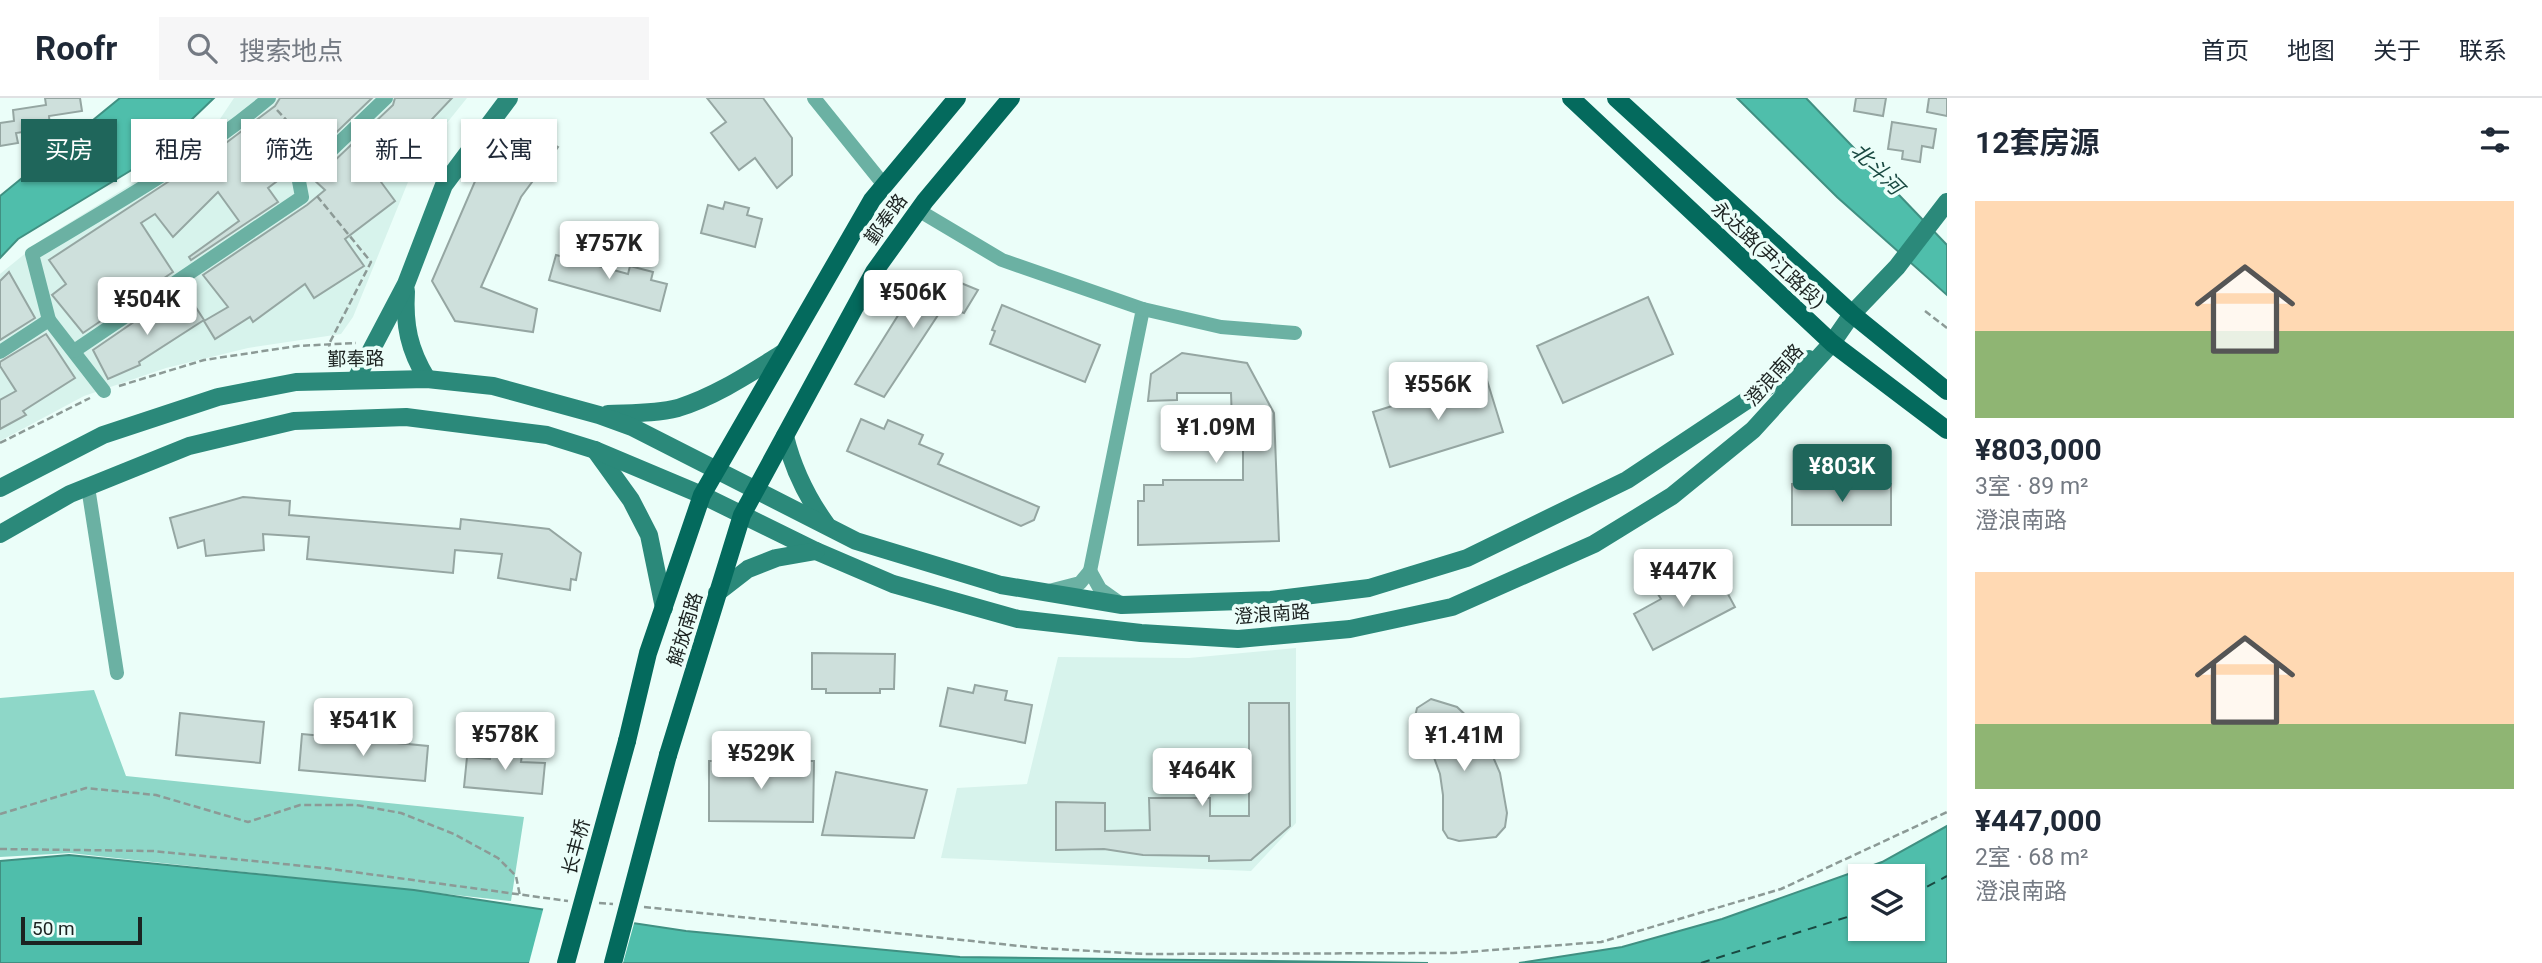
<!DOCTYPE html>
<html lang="zh">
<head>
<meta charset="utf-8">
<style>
  :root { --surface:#fff; --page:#f6f6f7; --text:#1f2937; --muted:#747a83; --line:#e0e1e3; --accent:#1f665b }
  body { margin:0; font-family:Roboto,"Noto Sans SC",sans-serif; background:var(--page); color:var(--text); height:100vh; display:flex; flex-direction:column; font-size:26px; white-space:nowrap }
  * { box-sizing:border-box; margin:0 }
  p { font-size:23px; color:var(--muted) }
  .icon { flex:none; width:38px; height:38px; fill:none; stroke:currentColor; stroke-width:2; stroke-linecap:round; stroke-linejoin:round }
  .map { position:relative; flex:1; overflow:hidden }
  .sheet { display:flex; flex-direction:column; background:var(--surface); width:595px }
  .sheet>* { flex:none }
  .banner { position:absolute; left:21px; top:21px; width:665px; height:63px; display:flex; gap:14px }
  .controls { position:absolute; left:1848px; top:766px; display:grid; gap:14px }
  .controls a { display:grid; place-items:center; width:77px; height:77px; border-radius:0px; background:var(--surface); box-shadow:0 2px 5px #0004; font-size:35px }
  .scale { position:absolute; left:21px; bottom:18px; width:121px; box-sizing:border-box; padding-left:7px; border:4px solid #1c2321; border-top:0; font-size:19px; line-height:24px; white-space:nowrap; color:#1c2321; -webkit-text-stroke:5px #ebfef9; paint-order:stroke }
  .price { position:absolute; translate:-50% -60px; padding:0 16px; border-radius:7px; background:#fff; color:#222; font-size:23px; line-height:46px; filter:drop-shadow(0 2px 4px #0008) }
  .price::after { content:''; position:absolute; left:50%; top:42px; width:21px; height:16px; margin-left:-10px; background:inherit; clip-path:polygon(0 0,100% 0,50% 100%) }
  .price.current { background:var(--accent); color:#fff }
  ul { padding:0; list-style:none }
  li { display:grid; align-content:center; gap:14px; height:371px; padding:0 28px }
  li span { display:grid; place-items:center; height:217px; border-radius:0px; color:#555 }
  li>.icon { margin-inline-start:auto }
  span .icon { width:126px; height:126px; fill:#fffc; stroke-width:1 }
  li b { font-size:30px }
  h2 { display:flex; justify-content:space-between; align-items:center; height:84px; padding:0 28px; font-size:30px }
  .tag { padding:0 24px; border-radius:0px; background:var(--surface); box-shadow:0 2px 5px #0004; font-size:24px; line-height:63px }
  .tag.current { background:var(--accent); color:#fff }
  header { display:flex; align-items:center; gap:42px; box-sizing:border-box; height:98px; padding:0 35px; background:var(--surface); border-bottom:2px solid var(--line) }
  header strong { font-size:33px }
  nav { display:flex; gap:38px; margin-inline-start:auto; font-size:24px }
  .search { width:490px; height:63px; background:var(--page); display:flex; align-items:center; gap:18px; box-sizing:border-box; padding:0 24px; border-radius:0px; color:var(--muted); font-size:26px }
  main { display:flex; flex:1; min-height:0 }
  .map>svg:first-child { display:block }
  .built { fill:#d7f3ec }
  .green { fill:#8ed7c8 }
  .water { fill:#4fbeab; stroke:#409082; stroke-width:2; fill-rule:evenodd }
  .pier { fill:#ebfef9 }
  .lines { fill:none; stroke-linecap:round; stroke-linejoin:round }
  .ferry { stroke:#194941; stroke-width:2; stroke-dasharray:9 7; stroke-linecap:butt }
  .building { fill:#cee0dc; stroke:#95a6a2; stroke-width:2 }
  .path { stroke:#8c9a96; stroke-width:2.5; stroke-dasharray:7 3.5; stroke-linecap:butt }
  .street { stroke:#6bb1a3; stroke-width:14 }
  .secondary { stroke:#2b897a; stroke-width:18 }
  .primary { stroke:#046a5d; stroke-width:18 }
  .primary-bridge { stroke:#046a5d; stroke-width:18 }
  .labels { text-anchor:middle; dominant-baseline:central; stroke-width:7; stroke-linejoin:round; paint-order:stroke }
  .street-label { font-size:19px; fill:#1c2321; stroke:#ebfef9 }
  .water-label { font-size:21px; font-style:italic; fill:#194941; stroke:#ebfef9 }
</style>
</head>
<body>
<header>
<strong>Roofr</strong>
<div class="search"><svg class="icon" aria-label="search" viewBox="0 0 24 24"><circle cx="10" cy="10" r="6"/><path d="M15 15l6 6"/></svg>搜索地点</div>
<nav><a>首页</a><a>地图</a><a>关于</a><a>联系</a></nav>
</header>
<main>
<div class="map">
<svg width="1947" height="865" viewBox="0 0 1947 865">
  <rect width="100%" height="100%" fill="#ebfef9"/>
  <g class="built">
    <polygon points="234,0 467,0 417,62 353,219 341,236 248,250 166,270 84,298 0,343 0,176 43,141 159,69 171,71 212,42 212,33"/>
    <polygon points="1296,550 1296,725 1251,773 941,760 957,690 1027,686 1058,559 1189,560"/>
  </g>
  <polygon class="green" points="94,592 126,678 524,719 511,803 70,755 0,759 0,600"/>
  <g class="water">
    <polygon points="120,0 214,0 188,25 186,39 18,141 0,160 0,98"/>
    <polygon points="1737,0 1806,0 1947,147 1947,197 1837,99"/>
    <path d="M1947,728V865H1519L1622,849L1722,821L1882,764ZM1860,779H1913V831H1860Z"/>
    <polygon points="69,757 414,792 686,833 960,859 1428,865 0,865 0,763"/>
  </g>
  <polygon class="pier" points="544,808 635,822 623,865 529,865"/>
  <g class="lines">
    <g class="ferry">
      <polyline points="1913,796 1947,778"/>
      <polyline points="1701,865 1860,815"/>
    </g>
  </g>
  <g class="building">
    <polygon points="45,0 80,0 82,13 49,18 50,30 16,35 18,45 0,48 0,25 14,23 13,12 46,7"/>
    <polygon points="280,0 372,0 316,54 268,90 278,104 191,162 189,159 239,123 218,94 173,139 155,116 141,125 173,174 83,235 52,197 66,186 49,162 218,51 275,8"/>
    <polygon points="395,0 452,0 417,37 425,47 381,84 395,103 345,141 364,168 314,200 305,186 253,224 250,219 215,241 204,223 228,209 203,177 307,107 325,92 312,80 329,68 393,7"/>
    <polygon points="707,0 763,0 792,40 792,77 777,90 755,60 739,72 711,35 726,24"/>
    <polygon points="1856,0 1886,0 1883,18 1854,13"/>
    <polygon points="1929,0 1947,0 1947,18 1927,14"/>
    <polygon points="1892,24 1936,31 1933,50 1922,48 1920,64 1902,61 1903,53 1888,51"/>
    <polygon points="517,25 558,49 521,99 481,189 537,211 533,234 455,223 432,183 476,81"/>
    <polygon points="725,104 749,110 747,117 762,121 755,149 701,135 708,107 723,111"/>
    <polygon points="575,154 597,160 595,167 628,176 630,168 653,174 651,182 667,186 660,213 549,182 556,157 572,161"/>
    <polygon points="9,174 35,220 0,242 0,183"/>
    <polygon points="944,178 978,192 964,215 944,208 884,299 855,286 919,184"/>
    <polygon points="184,191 204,222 139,264 140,267 108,281 93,252 150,213 156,223 178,208 172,199"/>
    <polygon points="1648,199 1673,256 1563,305 1537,248"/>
    <polygon points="1002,207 1100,247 1085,284 990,246 995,233 992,232"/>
    <polygon points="46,236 75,280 23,313 26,317 0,331 0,302 16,293 0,268 0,264"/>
    <polygon points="1182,255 1247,265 1274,315 1279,443 1138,447 1138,403 1144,403 1144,387 1163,387 1163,382 1243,382 1243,325 1232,325 1231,295 1177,295 1177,302 1148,303 1151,276"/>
    <polygon points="1486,279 1503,334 1390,369 1373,314"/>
    <polygon points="861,321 884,331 888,322 923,337 919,346 943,356 938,366 1039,409 1034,422 1021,428 847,353"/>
    <rect x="1792" y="386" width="99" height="41"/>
    <polygon points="243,399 290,403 289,417 460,431 461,421 549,431 581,455 576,482 571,481 570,492 498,480 502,456 455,452 453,475 307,461 309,439 263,436 264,452 206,458 204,442 178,450 170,420"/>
    <polygon points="1716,474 1735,509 1653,552 1634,516 1661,501 1656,493 1680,481 1685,490"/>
    <polygon points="812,555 895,556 894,591 880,591 880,595 826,595 826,591 812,591"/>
    <polygon points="975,587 1007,593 1005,602 1032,607 1025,645 940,628 948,590 973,595"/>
    <polygon points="1431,601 1457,609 1474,625 1487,645 1500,675 1507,715 1505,729 1496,739 1459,743 1448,740 1443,732 1443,697 1440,676 1429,646 1414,623 1417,610"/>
    <polygon points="1249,605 1289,605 1290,728 1251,762 1209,763 1209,758 1143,757 1104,751 1056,752 1056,704 1105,705 1105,733 1150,732 1149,700 1210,700 1210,718 1249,718"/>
    <polygon points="180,615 264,624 260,665 176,657"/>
    <polygon points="302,636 428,648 425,683 299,672"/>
    <polygon points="492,646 523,649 521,664 545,665 542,696 464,689 467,659 490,661"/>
    <polygon points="709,663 814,663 813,724 709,723"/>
    <polygon points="836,674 927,692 914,740 822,737"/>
  </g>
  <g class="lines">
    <g class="path">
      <polyline points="277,12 313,51"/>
      <polyline points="317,98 371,164 329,246 331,265"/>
      <polyline points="1925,213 1947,230"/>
      <polyline points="119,288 204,262 297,248 356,245"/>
      <polyline points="0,345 90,300"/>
      <polyline points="0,716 86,690 156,697 248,724 300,707 356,707 401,715 454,736 498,760 516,778 520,798"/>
      <polyline points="0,751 153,753 324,770 568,803"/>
      <polyline points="599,805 613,806"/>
      <polyline points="644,809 1039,850 1145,856 1453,855 1601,844 1781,791 1947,714"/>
    </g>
    <g class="street">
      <polyline points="814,0 884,87"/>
      <polyline points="918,112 1002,162 1143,211 1090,473"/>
      <polyline points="1143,211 1221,229 1295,235"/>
      <polyline points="49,222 104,293"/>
      <polyline points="74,253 302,99 298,78 322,61 386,0"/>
      <path d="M0,254L49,222L32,156C114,107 196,61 269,0"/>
      <polyline points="88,389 117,575"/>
      <polyline points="1049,493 1080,485 1090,473 1100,491 1121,506"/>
    </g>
    <g class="secondary">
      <path d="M406,193C404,227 409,252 427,281"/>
      <polyline points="356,281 406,186 444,87 509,0"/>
      <path d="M608,316C631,315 655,316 678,310C716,298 749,276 783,255"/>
      <path d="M785,338C793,371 806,398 826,426"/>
      <polyline points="595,352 631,402 649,437 664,510"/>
      <polyline points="0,390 103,337 218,299 296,284 427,281 493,288 599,317 632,329 856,443 1001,487 1122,507 1271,502 1369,490 1467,460 1627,382 1809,261"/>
      <polyline points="0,436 70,396 189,348 294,323 406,319 547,337 595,352 702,397 816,453 893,486 1018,521 1141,535 1238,541 1350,531 1452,509 1594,446 1672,398 1753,332 1832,245 1852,216 1897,169 1947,104"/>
      <polyline points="717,495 748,471 776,460 816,453"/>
    </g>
    <g class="primary">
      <polyline points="1571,0 1832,245 1947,332"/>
      <polyline points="1616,0 1852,216 1947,293"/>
      <polyline points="627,643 648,555 702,397 872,102 957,0"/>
      <polyline points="668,657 742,417 874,174 925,103 1011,0"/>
    </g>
    <g class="primary-bridge">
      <polyline points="566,865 627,643"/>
      <polyline points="613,865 668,657"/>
    </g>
  </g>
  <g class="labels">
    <g class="street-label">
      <text transform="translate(886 121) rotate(-54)">鄞奉路</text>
      <text transform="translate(1768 157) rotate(43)">永达路(尹江路段)</text>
      <text transform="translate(356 261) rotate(-1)">鄞奉路</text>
      <text transform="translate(1774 277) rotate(-48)">澄浪南路</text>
      <text transform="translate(1272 516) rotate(-4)">澄浪南路</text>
      <text transform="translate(685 531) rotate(-73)">解放南路</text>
      <text transform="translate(576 749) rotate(-75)">长丰桥</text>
    </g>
    <g class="water-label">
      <text transform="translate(1877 71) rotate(45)">北斗河</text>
    </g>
  </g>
</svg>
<div class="controls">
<a><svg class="icon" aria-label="layers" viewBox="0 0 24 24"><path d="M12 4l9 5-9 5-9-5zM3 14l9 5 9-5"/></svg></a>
</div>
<div class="scale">50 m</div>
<b class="price" style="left:609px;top:183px">¥757K</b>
<b class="price" style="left:913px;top:232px">¥506K</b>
<b class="price" style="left:147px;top:239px">¥504K</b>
<b class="price" style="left:1438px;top:324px">¥556K</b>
<b class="price" style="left:1216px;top:367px">¥1.09M</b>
<b class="price current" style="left:1842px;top:406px">¥803K</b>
<b class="price" style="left:1683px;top:511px">¥447K</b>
<b class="price" style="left:363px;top:660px">¥541K</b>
<b class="price" style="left:505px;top:674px">¥578K</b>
<b class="price" style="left:1464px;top:675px">¥1.41M</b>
<b class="price" style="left:761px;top:693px">¥529K</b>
<b class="price" style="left:1202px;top:710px">¥464K</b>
<div class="banner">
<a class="tag current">买房</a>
<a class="tag">租房</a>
<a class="tag">筛选</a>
<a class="tag">新上</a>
<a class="tag">公寓</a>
</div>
</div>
<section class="sheet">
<h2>12套房源<svg class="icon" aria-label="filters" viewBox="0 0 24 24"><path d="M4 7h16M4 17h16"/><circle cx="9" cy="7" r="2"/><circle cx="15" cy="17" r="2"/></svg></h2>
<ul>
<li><span style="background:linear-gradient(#ffd9b3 60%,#8fb573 0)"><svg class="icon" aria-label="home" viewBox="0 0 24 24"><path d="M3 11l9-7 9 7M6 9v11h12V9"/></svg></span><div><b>¥803,000</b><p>3室 · 89 m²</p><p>澄浪南路</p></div></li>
<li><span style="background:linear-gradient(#ffd9b3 70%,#8fb573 0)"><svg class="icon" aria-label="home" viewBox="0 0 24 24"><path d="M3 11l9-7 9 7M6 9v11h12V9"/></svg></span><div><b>¥447,000</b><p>2室 · 68 m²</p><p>澄浪南路</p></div></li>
</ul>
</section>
</main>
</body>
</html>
